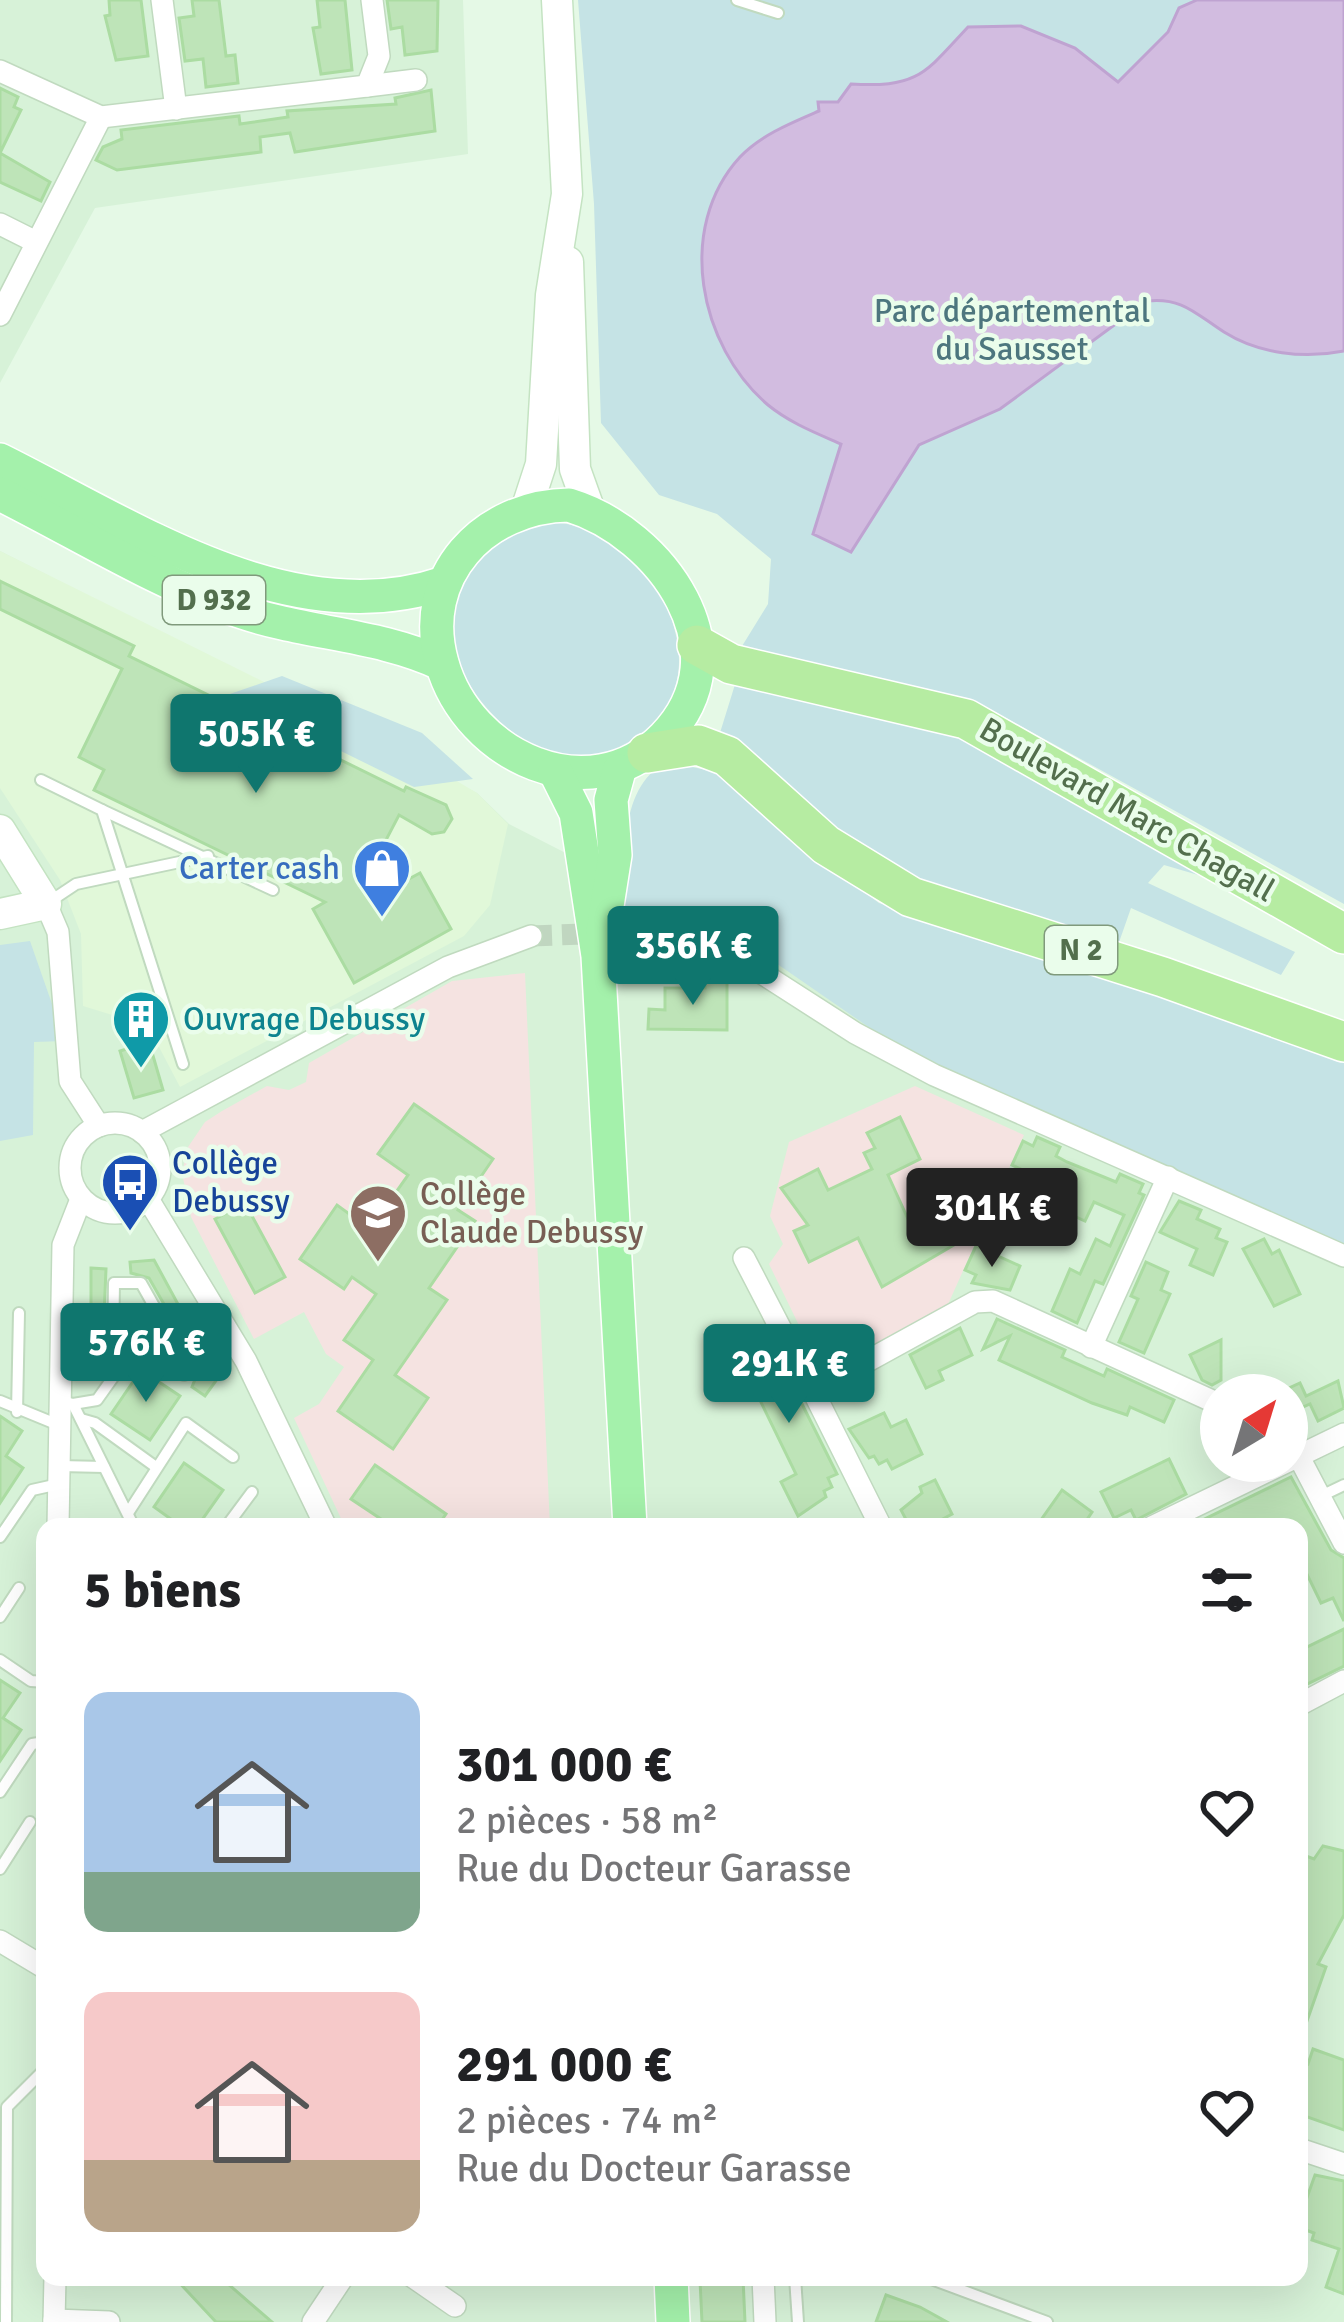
<!DOCTYPE html>
<html lang="fr">
<head>
<meta charset="utf-8">
<style>
  :root { --surface:#fff; --page:#f2f2f2; --text:#202124; --muted:#757577; --accent:#0f766e }
  body { margin:0; font-family:Signika,sans-serif; background:var(--page); color:var(--text); height:100vh; display:flex; flex-direction:column; font-size:45px; white-space:nowrap }
  * { box-sizing:border-box; margin:0 }
  p { font-size:39px; color:var(--muted) }
  .icon { flex:none; width:66px; height:66px; fill:none; stroke:currentColor; stroke-width:2; stroke-linecap:round; stroke-linejoin:round }
  .map { position:relative; flex:1; overflow:hidden }
  .side { position:absolute; left:36px; top:1518px; width:1272px; height:768px; display:flex; flex-direction:column; background:var(--surface); border-radius:24px; box-shadow:0 12px 48px #0002 }
  .side>* { flex:none }
  .needle { width:78px; rotate:38deg }
  .fabs { position:absolute; left:1200px; top:1374px; display:grid; gap:24px }
  .fabs a { display:grid; place-items:center; width:108px; height:108px; border-radius:50%; background:var(--surface); box-shadow:0 12px 48px #0002; font-size:60px }
  .price { position:absolute; translate:-50% -102px; padding:0 27px; border-radius:12px; background:var(--accent); color:#fff; font-size:39px; line-height:78px; filter:drop-shadow(0 3px 6px #0008) }
  .price::after { content:''; position:absolute; left:50%; top:72px; width:36px; height:27px; margin-left:-18px; background:inherit; clip-path:polygon(0 0,100% 0,50% 100%) }
  .price.current { background:#222; color:#fff }
  ul { padding:0; list-style:none }
  li { display:flex; align-items:center; gap:36px; height:300px; padding:0 48px }
  li span { display:grid; place-items:center; flex:none; width:336px; height:240px; border-radius:24px; color:#555 }
  li>.icon { margin-inline-start:auto }
  span .icon { width:144px; height:144px; fill:#fffc; stroke-width:1 }
  li b { font-size:51px }
  h2 { display:flex; justify-content:space-between; align-items:center; height:144px; padding:0 48px; font-size:51px }
  .map>svg:first-child { display:block }
  .residential { fill:#d7f2d8; fill-rule:evenodd }
  .commercial { fill:#e1f8d9 }
  .education { fill:#f5e3e1 }
  .green { fill:#c5e3e5 }
  .water { fill:#d2bce0; stroke:#bfa3d1; stroke-width:3 }
  .building { fill:#bee4b8; stroke:#abdca2; stroke-width:3 }
  .lines { fill:none; stroke-linecap:round; stroke-linejoin:round }
  .street-tunnel { stroke:#c0d6c0; stroke-width:21; stroke-dasharray:21 10; stroke-linecap:butt }
  .lane-casing { stroke:#c0dabf; stroke-width:14 }
  .street-casing { stroke:#c0dabf; stroke-width:24 }
  .secondary-casing { stroke:#c4e3c2; stroke-width:33 }
  .primary-casing { stroke:#fff; stroke-width:36 }
  .highway-casing { stroke:#fff; stroke-width:42 }
  .lane { stroke:#fff; stroke-width:10 }
  .street { stroke:#fff; stroke-width:21 }
  .secondary { stroke:#fff; stroke-width:30 }
  .primary { stroke:#a4f1ab; stroke-width:33 }
  .highway { stroke:#b6eca2; stroke-width:39 }
  .labels { text-anchor:middle; dominant-baseline:central; stroke-width:9; stroke-linejoin:round; paint-order:stroke }
  .shield { fill:#eafdeb; stroke:#809a7c; stroke-width:3 }
  .shield-label { font-size:30px; font-weight:bold; fill:#536f4d }
  .park-label { font-size:33px; fill:#4d767e; stroke:#eafdeb }
  .street-label { font-size:33px; fill:#536f4d; stroke:#eafdeb }
  .shop-label { font-size:33px; fill:#366cbe; stroke:#eafdeb; text-anchor:end }
  .culture-label { font-size:33px; fill:#0d838f; stroke:#eafdeb; text-anchor:start }
  .transit-label { font-size:33px; fill:#164399; stroke:#eafdeb; text-anchor:start }
  .education-label { font-size:33px; fill:#785e54; stroke:#eafdeb; text-anchor:start }
</style>
</head>
<body>
<div class="map">
<svg width="1344" height="2322" viewBox="0 0 1344 2322">
  <rect width="100%" height="100%" fill="#e5f9e6"/>
  <g class="residential">
    <polygon points="0,0 463,0 468,154 95,208 0,383"/>
    <path d="M0,551L477,793L509,824L1344,1251V2322H0ZM1221,1395H1287V1461H1221ZM45,1527H1299V2277H45Z"/>
  </g>
  <polygon class="commercial" points="0,551 423,761 477,793 508,824 490,905 464,936 180,1087 148,1026 83,1006 81,934 60,880 0,788"/>
  <g class="education">
    <polygon points="525,973 550,1527 345,1527 294,1418 319,1404 344,1367 326,1354 304,1312 254,1339 191,1217 182,1173 188,1147 205,1122 222,1111 267,1086 289,1090 306,1082 309,1063 452,981"/>
    <polygon points="915,1086 1024,1135 945,1311 835,1367 817,1362 769,1264 783,1244 770,1216 789,1142"/>
  </g>
  <g class="green">
    <polygon points="578,0 1344,0 1344,904 979,703 739,651 768,604 771,559 717,514 659,495 601,423 594,204"/>
    <path d="M538,521C591,522 638,545 662,596C687,649 687,692 645,736C636,745 622,759 608,761C532,774 438,685 454,608C458,591 467,573 473,557Z"/>
    <polygon points="282,676 422,733 473,779 414,787 227,695"/>
    <polygon points="737,678 970,734 1229,884 1164,865 1148,883 1295,952 1281,975 1131,908 1117,948 882,871 719,736"/>
    <path d="M667,762L727,774L810,851L879,903L1148,988L1344,1062V1251L896,1046L757,950L697,926L621,919C626,871 615,787 667,762Z"/>
    <polygon points="30,941 65,1041 34,1042 33,1135 0,1141 0,945"/>
  </g>
  <path class="water" d="M1197,0H1344V351C1304,359 1259,354 1224,332C1196,314 1182,297 1147,301L1000,409L919,445L851,552L813,534L841,444C816,433 790,423 768,405C699,346 675,228 740,157C761,135 791,123 819,111L818,102H838L851,84C919,88 925,73 968,27L1021,26L1075,48L1118,82L1168,32L1179,8Z"/>
  <g class="building">
    <polygon points="109,0 141,0 148,56 116,60 105,16 110,15"/>
    <polygon points="192,0 219,0 226,56 235,55 238,83 206,87 203,59 185,61 179,18 194,16"/>
    <polygon points="317,0 345,0 352,70 321,74 313,28 320,27"/>
    <polygon points="387,0 438,0 437,51 405,55 402,27 391,29"/>
    <polygon points="0,88 18,97 14,107 21,110 0,153 50,182 41,201 0,182"/>
    <polygon points="431,90 435,131 295,152 290,133 260,137 261,152 117,170 96,160 103,147 122,139 121,130 239,116 240,124 288,117 287,111 396,104 395,98"/>
    <polygon points="0,581 134,646 129,656 404,791 406,787 446,805 452,819 444,832 432,834 399,815 385,842 371,850 392,888 420,873 451,929 354,983 313,909 325,902 94,790 104,770 79,757 122,669 0,609"/>
    <polygon points="705,977 727,978 727,1030 648,1029 649,1009 665,1010 665,988 705,988"/>
    <polygon points="149,1042 163,1090 134,1098 120,1051"/>
    <polygon points="414,1104 493,1159 458,1210 475,1221 429,1288 447,1300 395,1375 428,1398 393,1449 338,1411 373,1360 344,1340 376,1294 352,1277 344,1289 300,1259 337,1205 370,1229 408,1175 378,1154"/>
    <polygon points="900,1117 920,1159 888,1175 908,1219 938,1213 954,1245 882,1287 858,1238 809,1262 794,1231 808,1225 781,1188 818,1169 828,1190 872,1169 864,1153 875,1148 867,1133"/>
    <polygon points="1037,1137 1060,1147 1056,1156 1067,1162 1116,1182 1120,1174 1143,1184 1139,1193 1144,1195 1103,1284 1095,1281 1077,1323 1052,1311 1070,1269 1080,1274 1096,1239 1110,1246 1124,1215 1094,1202 1085,1221 1063,1211 1071,1192 1012,1165 1023,1141 1033,1146"/>
    <polygon points="1179,1201 1201,1210 1197,1219 1220,1229 1216,1238 1227,1242 1213,1275 1190,1265 1197,1249 1160,1232"/>
    <polygon points="245,1203 285,1277 255,1293 215,1219"/>
    <polygon points="1264,1239 1272,1254 1279,1250 1300,1294 1274,1306 1243,1249"/>
    <polygon points="976,1246 1020,1266 1010,1290 972,1283 976,1275 965,1270"/>
    <polygon points="154,1260 218,1378 205,1396 192,1387 200,1367 149,1278 131,1273 130,1262"/>
    <polygon points="1146,1262 1168,1272 1161,1290 1170,1294 1144,1353 1119,1342 1138,1299 1131,1296"/>
    <polygon points="91,1268 106,1269 103,1338 91,1338"/>
    <polygon points="997,1319 1065,1350 1062,1357 1104,1376 1107,1369 1174,1400 1164,1422 1130,1407 1127,1415 1092,1403 999,1360 1010,1336 983,1349"/>
    <polygon points="960,1328 972,1355 939,1371 943,1380 926,1388 910,1355"/>
    <polygon points="768,1336 837,1474 828,1478 832,1487 824,1491 826,1497 798,1516 781,1482 796,1474 736,1351"/>
    <polygon points="1221,1340 1221,1380 1212,1385 1202,1380 1190,1355"/>
    <polygon points="141,1370 180,1396 150,1440 111,1414"/>
    <polygon points="1338,1381 1344,1408 1318,1421 1310,1404 1294,1411 1287,1396 1287,1389 1300,1383 1306,1396"/>
    <polygon points="884,1413 891,1427 906,1420 922,1454 892,1469 887,1460 879,1464 874,1456 869,1458 849,1429"/>
    <polygon points="0,1416 22,1431 6,1456 23,1468 0,1503"/>
    <polygon points="1169,1459 1186,1494 1136,1520 1131,1510 1114,1518 1101,1492"/>
    <polygon points="184,1463 223,1490 197,1527 182,1527 154,1507"/>
    <polygon points="375,1465 446,1514 437,1527 393,1527 351,1499"/>
    <polygon points="1291,1477 1331,1550 1344,1558 1344,1621 1333,1598 1321,1603 1299,1558 1299,1527 1188,1527"/>
    <polygon points="935,1480 952,1514 937,1522 940,1527 910,1527 901,1510 922,1493 920,1487"/>
    <polygon points="1062,1490 1092,1512 1082,1527 1036,1527"/>
    <polygon points="1344,1629 1344,1666 1299,1688 1299,1651"/>
    <polygon points="0,1680 20,1693 3,1718 21,1730 0,1761"/>
    <polygon points="1323,1846 1344,1851 1344,1915 1318,1964 1326,1967 1301,2038 1299,1876 1306,1856 1314,1859"/>
    <polygon points="1313,2049 1344,2060 1344,2130 1299,2114 1299,2061 1308,2064"/>
    <polygon points="1315,2175 1344,2181 1344,2294 1326,2287 1339,2249 1312,2240 1314,2233 1303,2229 1305,2222 1299,2220"/>
    <polygon points="174,2277 220,2277 272,2322 216,2322"/>
    <polygon points="743,2278 745,2322 702,2322 700,2280"/>
    <polygon points="886,2295 920,2307 947,2322 876,2322"/>
  </g>
  <g class="lines">
    <polyline class="street-tunnel" points="531,936 633,932"/>
    <g class="lane-casing">
      <g id="lane">
        <polyline points="737,0 778,13"/>
        <polyline points="41,780 102,810 183,1064"/>
        <polyline points="102,810 273,890"/>
        <polyline points="49,902 76,884 208,856"/>
        <polygon points="114,1283 141,1283 191,1372 184,1375 136,1345 113,1348"/>
        <polyline points="63,1347 113,1348"/>
        <polyline points="0,1401 61,1426"/>
        <polyline points="62,1401 73,1404 134,1527"/>
        <polyline points="73,1404 97,1400 136,1345"/>
        <polyline points="17,1412 19,1313"/>
        <polyline points="81,1419 95,1423 156,1467"/>
        <polyline points="60,1466 104,1467"/>
        <polyline points="1321,1496 1344,1485"/>
        <polyline points="128,1513 186,1423 233,1457"/>
        <polyline points="226,1527 252,1492"/>
        <polyline points="0,1537 32,1490 59,1484"/>
        <polyline points="0,1617 19,1588"/>
        <polyline points="0,1660 31,1681 45,1682"/>
        <polyline points="0,1792 32,1744 45,1742"/>
        <polyline points="0,1869 30,1822"/>
        <polyline points="795,2277 798,2322"/>
        <polyline points="926,2277 1047,2322"/>
        <polyline points="6,2322 7,2107 45,2069"/>
      </g>
    </g>
    <g class="street-casing">
      <g id="street">
        <polyline points="162,0 176,109"/>
        <polyline points="0,71 101,117 367,86 379,56 372,0"/>
        <polyline points="367,86 416,80"/>
        <polyline points="0,224 36,242"/>
        <polyline points="0,315 101,117"/>
        <polyline points="46,904 58,932 70,1081 99,1126"/>
        <polyline points="633,932 676,932 715,943 855,1033 934,1075 1344,1256"/>
        <circle cx="115" cy="1168" r="45"/>
        <polyline points="142,1132 448,967 531,936"/>
        <polyline points="148,1199 246,1361 326,1527"/>
        <polyline points="744,1258 813,1391"/>
        <polyline points="1091,1347 1168,1177"/>
        <polyline points="1287,1434 1344,1543"/>
        <polyline points="58,1527 63,1245 81,1199"/>
        <polyline points="881,1527 813,1391 975,1302 993,1301 1221,1405"/>
        <polyline points="1152,1527 1344,1434"/>
        <polyline points="1299,1705 1344,1681"/>
        <polyline points="0,1941 45,1968"/>
        <polyline points="1299,2149 1344,2164"/>
        <polyline points="413,2277 455,2306"/>
        <polyline points="763,2277 765,2322"/>
        <polyline points="54,2320 109,2322"/>
        <polyline points="54,2322 55,2277"/>
        <polyline points="313,2322 343,2277"/>
      </g>
    </g>
    <g class="secondary-casing">
      <g id="secondary">
        <polyline points="568,262 575,469 590,511"/>
        <polyline points="526,510 541,464 551,295 567,194 557,0"/>
        <polyline points="0,830 46,904 0,914"/>
      </g>
    </g>
    <g class="primary-casing">
      <g id="primary">
        <path d="M0,460C133,526 291,635 444,583"/>
        <path d="M0,494C76,532 160,584 239,611C306,634 379,634 442,664"/>
        <path d="M569,505C661,533 747,652 664,737C590,813 468,757 442,663C417,576 484,506 569,505Z"/>
        <polyline points="555,771 576,813 598,956 630,1527"/>
        <polyline points="603,931 615,855 611,800 619,771"/>
        <polyline points="671,2277 673,2322"/>
      </g>
    </g>
    <g class="highway-casing">
      <g id="highway">
        <polyline points="697,645 731,664 966,719 1344,934"/>
        <polyline points="647,753 698,745 727,756 826,845 911,897 1163,977 1344,1042"/>
      </g>
    </g>
    <use href="#lane" class="lane"/>
    <use href="#street" class="street"/>
    <use href="#secondary" class="secondary"/>
    <use href="#primary" class="primary"/>
    <use href="#highway" class="highway"/>
  </g>
  <defs>
    <g id="shop-pin" transform="scale(3)"><path d="M0 17L-7.5 6A9.5 9.5 0 1 1 7.5 6Z" fill="#3f7fe0" stroke="#eafdeb"/><path d="M-5-2.5h2.3a2.7 3.5 0 0 1 5.4 0H5L5.5 6h-11ZM-1.5-2.5h3a1.5 2.3 0 0 0-3 0Z" fill="#fff"/></g>
    <g id="building-pin" transform="scale(3)"><path d="M0 17L-7.5 6A9.5 9.5 0 1 1 7.5 6Z" fill="#0f9aa8" stroke="#eafdeb"/><path d="M-4-6H4V6H1V3H-1V6H-4ZM-2.5-4.3h1.7v1.8h-1.7ZM.8-4.3h1.7v1.8H.8ZM-2.5-1h1.7V.8h-1.7ZM.8-1h1.7V.8H.8Z" fill="#fff"/></g>
    <g id="bus-pin" transform="scale(3)"><path d="M0 17L-7.5 6A9.5 9.5 0 1 1 7.5 6Z" fill="#1a4fb4" stroke="#eafdeb"/><path d="M-5-6H5V4H4V6H2V4H-2V6H-4V4H-5ZM-3.5-4V0h7V-4ZM-3.5 1.2v1.5H-2V1.2ZM2 1.2v1.5H3.5V1.2Z" fill="#fff"/></g>
    <g id="school-pin" transform="scale(3)"><path d="M0 17L-7.5 6A9.5 9.5 0 1 1 7.5 6Z" fill="#8d6e63" stroke="#eafdeb"/><path d="M0-5L7-2L0 1L-7-2ZM-4 1L0 2.5L4 1V4Q0 6-4 4Z" fill="#fff"/></g>
  </defs>
  <g fill-rule="evenodd">
    <use href="#shop-pin" x="382" y="868"/>
    <use href="#building-pin" x="141" y="1019"/>
    <use href="#bus-pin" x="130" y="1182"/>
    <use href="#school-pin" x="378" y="1213"/>
  </g>
  <g class="labels">
    <g class="shield">
      <rect x="163" y="576" width="102" height="48" rx="9"/>
      <rect x="1045" y="926" width="72" height="48" rx="9"/>
    </g>
    <g class="shield-label">
      <text x="214" y="600">D 932</text>
      <text x="1081" y="950">N 2</text>
    </g>
    <g class="park-label">
      <text x="1012" y="311">Parc départemental<tspan x="1012" dy="38">du Sausset</tspan></text>
    </g>
    <g class="street-label">
      <text transform="translate(1127 810) rotate(30)">Boulevard Marc Chagall</text>
    </g>
    <g class="shop-label">
      <text x="340" y="868">Carter cash</text>
    </g>
    <g class="culture-label">
      <text x="183" y="1019">Ouvrage Debussy</text>
    </g>
    <g class="transit-label">
      <text x="172" y="1163">Collège<tspan x="172" dy="38">Debussy</tspan></text>
    </g>
    <g class="education-label">
      <text x="420" y="1194">Collège<tspan x="420" dy="38">Claude Debussy</tspan></text>
    </g>
  </g>
</svg>
<div class="fabs">
<a><svg class="needle" viewBox="-14 -14 28 28"><path d="M0-13l5 13h-10z" fill="#e53935"/><path d="M0 13l5-13h-10z" fill="#757577"/></svg></a>
</div>
<b class="price" style="left:256px;top:796px">505K €</b>
<b class="price" style="left:693px;top:1008px">356K €</b>
<b class="price current" style="left:992px;top:1270px">301K €</b>
<b class="price" style="left:146px;top:1405px">576K €</b>
<b class="price" style="left:789px;top:1426px">291K €</b>
<section class="side">
<h2>5 biens<svg class="icon" aria-label="filters" viewBox="0 0 24 24"><path d="M4 7h16M4 17h16"/><circle cx="9" cy="7" r="2"/><circle cx="15" cy="17" r="2"/></svg></h2>
<ul>
<li><span style="background:linear-gradient(#a9c7e8 75%,#7fa58c 0)"><svg class="icon" aria-label="home" viewBox="0 0 24 24"><path d="M3 11l9-7 9 7M6 9v11h12V9"/></svg></span><div><b>301 000 €</b><p>2 pièces · 58 m²</p><p>Rue du Docteur Garasse</p></div><svg class="icon" aria-label="heart" viewBox="0 0 24 24"><path d="M12 20l-8-8c-3-5 5-10 8-4 3-6 11-1 8 4z"/></svg></li>
<li><span style="background:linear-gradient(#f6c9c9 70%,#b9a48a 0)"><svg class="icon" aria-label="home" viewBox="0 0 24 24"><path d="M3 11l9-7 9 7M6 9v11h12V9"/></svg></span><div><b>291 000 €</b><p>2 pièces · 74 m²</p><p>Rue du Docteur Garasse</p></div><svg class="icon" aria-label="heart" viewBox="0 0 24 24"><path d="M12 20l-8-8c-3-5 5-10 8-4 3-6 11-1 8 4z"/></svg></li>
</ul>
</section>
</div>
</body>
</html>
